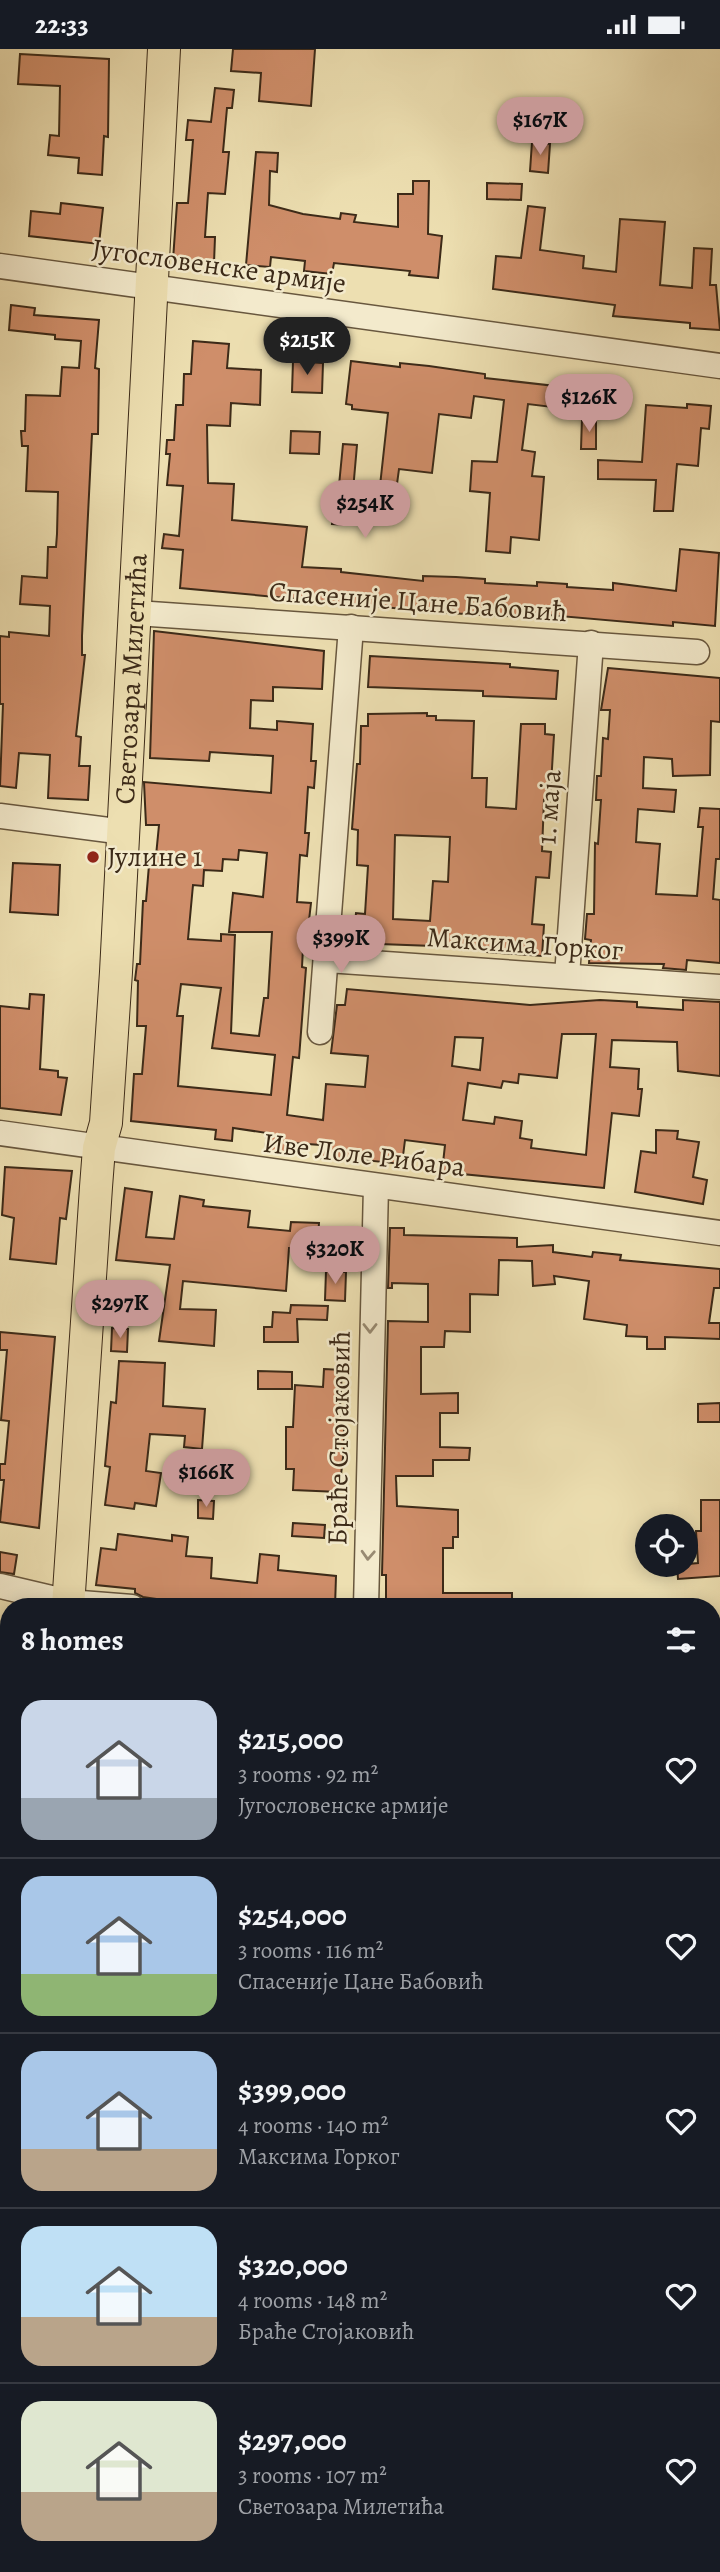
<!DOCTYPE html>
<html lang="en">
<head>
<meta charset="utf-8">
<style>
  :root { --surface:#171b24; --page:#20242c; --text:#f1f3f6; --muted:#9ea1a6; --line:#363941; --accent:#c59692 }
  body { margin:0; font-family:Alegreya,serif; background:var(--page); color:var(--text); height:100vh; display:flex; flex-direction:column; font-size:26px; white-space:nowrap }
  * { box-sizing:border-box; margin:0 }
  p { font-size:23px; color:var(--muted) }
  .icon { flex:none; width:38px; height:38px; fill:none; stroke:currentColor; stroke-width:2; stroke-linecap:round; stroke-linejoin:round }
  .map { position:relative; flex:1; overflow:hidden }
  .details { position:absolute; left:0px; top:1549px; width:721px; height:975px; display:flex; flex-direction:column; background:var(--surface); border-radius:28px 28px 0 0; box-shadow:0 4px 18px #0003 }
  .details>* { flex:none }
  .buttons { position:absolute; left:635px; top:1465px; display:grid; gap:14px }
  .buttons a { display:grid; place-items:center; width:63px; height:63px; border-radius:50%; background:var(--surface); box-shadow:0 4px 18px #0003; font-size:35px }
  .price { position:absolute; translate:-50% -60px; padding:0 16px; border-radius:24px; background:var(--accent); color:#111; font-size:23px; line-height:46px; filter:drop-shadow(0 2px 4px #0008) }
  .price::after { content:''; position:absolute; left:50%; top:42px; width:21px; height:16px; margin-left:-10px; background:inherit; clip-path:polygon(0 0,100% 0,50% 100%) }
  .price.selected { background:#222; color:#fff }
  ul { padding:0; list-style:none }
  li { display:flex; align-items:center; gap:21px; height:175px; padding:0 21px }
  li+li { border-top:2px solid var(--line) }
  li span { display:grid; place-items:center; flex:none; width:196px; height:140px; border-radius:21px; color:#555 }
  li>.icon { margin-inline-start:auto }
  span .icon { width:84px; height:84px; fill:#fffc; stroke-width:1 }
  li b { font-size:30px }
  h2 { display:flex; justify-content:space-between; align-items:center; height:84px; padding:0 21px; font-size:30px }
  .status { display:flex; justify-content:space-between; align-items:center; height:49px; padding:0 35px; background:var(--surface); direction:ltr }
  .status svg { height:19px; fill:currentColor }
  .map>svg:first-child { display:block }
  .green { fill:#bcc189; stroke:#7c7650; stroke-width:2 }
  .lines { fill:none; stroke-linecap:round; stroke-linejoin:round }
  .canal { stroke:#9dbab6; stroke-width:19 }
  .building { fill:#cf8e6a; stroke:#3c2a18; stroke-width:2; fill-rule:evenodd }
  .minor-casing { stroke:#68573e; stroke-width:27 }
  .major-casing { stroke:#3c2a18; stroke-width:34 }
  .minor { stroke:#f3eacc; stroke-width:24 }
  .major { stroke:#eddfb1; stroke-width:32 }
  .oneway { stroke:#988a72 }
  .poi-dot { fill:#8f2418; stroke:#f3eacc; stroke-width:2.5 }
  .labels { text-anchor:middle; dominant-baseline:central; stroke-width:5; stroke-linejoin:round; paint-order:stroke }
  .street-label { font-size:28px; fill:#3c2a18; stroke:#f3eacc }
  .poi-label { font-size:28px; fill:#3c2a18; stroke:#f3eacc; text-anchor:start }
</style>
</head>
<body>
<div class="status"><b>22:33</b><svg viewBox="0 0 49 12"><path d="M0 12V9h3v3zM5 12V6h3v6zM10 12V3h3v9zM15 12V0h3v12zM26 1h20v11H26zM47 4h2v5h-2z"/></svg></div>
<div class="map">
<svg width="720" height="2523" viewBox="0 0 720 2523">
  <rect width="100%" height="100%" fill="#eddfb1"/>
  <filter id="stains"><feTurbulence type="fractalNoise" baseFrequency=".00286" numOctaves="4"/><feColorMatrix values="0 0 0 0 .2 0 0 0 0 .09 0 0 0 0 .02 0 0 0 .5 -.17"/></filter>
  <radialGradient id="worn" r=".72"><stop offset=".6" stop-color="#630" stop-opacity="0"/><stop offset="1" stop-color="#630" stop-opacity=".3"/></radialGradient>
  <g class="green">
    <polygon points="0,1583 9,1585 9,2515 632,2515 644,2523 0,2523"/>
    <polygon points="712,1745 720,1747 720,2346 712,2340"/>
  </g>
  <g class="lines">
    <g class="canal">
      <polyline points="0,1638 9,1639"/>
      <polyline points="712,1809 720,1811"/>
    </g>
  </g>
  <g class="building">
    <polygon points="233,0 315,0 311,57 259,52 261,24 231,22"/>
    <polygon points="20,5 109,10 108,88 104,87 102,126 78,124 79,109 48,106 50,86 59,87 60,37 18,35"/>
    <polygon points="215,39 234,41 232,59 227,59 223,103 229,103 225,145 208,144 205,188 215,188 214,214 173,211 177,154 188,154 193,91 186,91 188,71 211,73"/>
    <polygon points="532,93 550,95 548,124 530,122"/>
    <polygon points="256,103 278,104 277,123 270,122 269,156 303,165 340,170 341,164 356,166 354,173 398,178 398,145 413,145 413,132 429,132 428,185 442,187 438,229 409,226 410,222 334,214 332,225 304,222 305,212 271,208 270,218 246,216"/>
    <polygon points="487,134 522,135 521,151 487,150"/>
    <polygon points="61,154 103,159 99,195 29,187 31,162 60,165"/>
    <polygon points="528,157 545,159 540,201 584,207 583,219 616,223 620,170 665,173 660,236 692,239 694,199 712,200 710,236 716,236 720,281 690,279 690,274 613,267 615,256 493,240 496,207 521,209"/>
    <polygon points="11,256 35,259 34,266 99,271 95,319 99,320 98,385 92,385 82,587 82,606 85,606 76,687 81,688 79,717 90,717 88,751 48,749 50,706 19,704 16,739 0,737 3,655 0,655 0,587 9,588 9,583 49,587 50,557 20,555 22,527 47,529 48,498 56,498 57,485 58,443 26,442 28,397 22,397 21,382 25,382 26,346 60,347 62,318 79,319 81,292 55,290 55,286 9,281"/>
    <polygon points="193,292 229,295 227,319 261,321 260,356 231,354 230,377 207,376 208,434 234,435 232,471 307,478 302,518 341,520 341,523 423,532 423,527 456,528 485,530 485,534 537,537 537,533 567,535 567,538 613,541 613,534 676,542 680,500 719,504 715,577 673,573 673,577 526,564 525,568 447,564 180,539 183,501 162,499 164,485 179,487 183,437 167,436 170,405 166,405 167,391 174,391 176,356 183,356 184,325 191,325"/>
    <polygon points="293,312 323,314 322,344 292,343"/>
    <polygon points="351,312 400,318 400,314 429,317 485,325 485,329 555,337 552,358 528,355 522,401 535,403 532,427 544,428 539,491 511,488 510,504 486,502 490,444 470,442 472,412 497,413 504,351 474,347 471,369 439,365 432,424 399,420 394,457 378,455 388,364 352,360 352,356 346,355"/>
    <polygon points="687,355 711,357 709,380 701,379 698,417 677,415 673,462 654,462 656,431 598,430 598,411 642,413 646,356 687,359"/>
    <polygon points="582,369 596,369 596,400 581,400"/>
    <polygon points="291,382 320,383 319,405 290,404"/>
    <polygon points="343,395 357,396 350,476 332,475 334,457 337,457"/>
    <path d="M154,582L324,602L322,640L273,638V652L251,651L250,679L277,681V672L313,675L311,712H316L314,739L308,738L305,784H309L307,807L300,806L297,853L311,854L308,880H304L302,918L306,919L299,1009L293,1008L287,1066L323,1071L326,1035L365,1038L368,1007L331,1004L337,956H345L347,940L530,956L600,951L637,953V958L683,961V951L720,953V1027L678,1022L677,993L612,991L610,1018L639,1020L638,1040H642L639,1067L612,1064L604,1139L442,1123L445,1096L405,1091L402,1115L345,1109V1111L320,1109L321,1096L293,1094L291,1105L265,1102L267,1084L233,1079L232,1092L215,1090L216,1081L131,1072L134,1025H142L146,977H137L138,932L135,931L137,915H140L143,852H146L149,816L155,817L159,776H146L144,733L271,744L273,707L210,703L209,712L150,709ZM239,801L267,804L263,848L233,844L229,883H272L268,949H264L259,987L231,984L235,886L221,885V892L188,890L193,836L203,837L204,821L222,822L223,810L238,811ZM181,935L221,939L212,999L275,1006L271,1046L178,1037L183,967H177ZM562,985H596L586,1106L531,1099L532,1091L520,1089L522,1072L495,1068L494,1075L463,1071L468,1034L501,1039L503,1032L518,1034L519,1025L557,1029ZM455,988L483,989L480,1021L452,1017Z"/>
    <polygon points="370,607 510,615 510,618 558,622 556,650 483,647 483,642 368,638"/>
    <polygon points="608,619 720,629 720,673 711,672 710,726 673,727 672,710 644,708 643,739 676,741 674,763 638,760 636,793 660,795 656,845 697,847 703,778 698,778 700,759 720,760 720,810 716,810 713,850 720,851 720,914 687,911 686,921 663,919 664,915 589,914 591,891 585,890 587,865 594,865 595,794 598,795 601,751 596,751 597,727 601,727 603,689 608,690 610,661 601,661"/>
    <path d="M427,664V667H436V671L474,672L472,729H487L486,758L516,760L521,675H545V685L554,686L550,752L544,751L542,802L551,803L549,829L536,828L532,875L544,876L542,907L487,903V899L353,894L356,864L365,865L368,817L357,816L358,781L352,780L357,715H360L361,677H368V665ZM395,786L450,788L448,833L433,832L430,872L393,870Z"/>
    <polygon points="13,814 60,816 58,866 10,863"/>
    <polygon points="30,945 44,946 40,1020 58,1022 58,1028 67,1029 61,1066 0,1059 0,957 29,960"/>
    <polygon points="656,1081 678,1082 677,1090 699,1093 693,1128 707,1131 703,1155 635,1143 641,1102 656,1104"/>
    <polygon points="5,1118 72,1122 66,1170 60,1169 56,1215 10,1210 14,1169 2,1166"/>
    <polygon points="125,1139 152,1143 146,1188 174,1190 180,1147 204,1151 203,1157 250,1162 248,1178 290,1182 291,1173 319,1174 317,1201 289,1199 286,1242 183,1232 180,1260 216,1261 214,1297 159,1292 170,1216 116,1211"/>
    <polygon points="390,1179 404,1179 404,1186 517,1189 517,1198 553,1196 553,1203 592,1208 593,1203 621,1206 620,1211 720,1220 720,1239 714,1239 709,1274 720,1274 720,1290 665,1288 665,1300 647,1300 647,1288 626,1287 627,1276 584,1270 589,1232 554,1227 555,1235 533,1237 532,1212 499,1211 498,1246 470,1245 470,1283 445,1282 444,1298 421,1298 421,1345 458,1344 458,1364 440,1364 440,1398 470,1399 469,1411 433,1411 433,1427 396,1427 397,1457 458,1461 458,1488 453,1488 453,1499 443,1499 443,1544 512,1544 512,1558 386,1558 386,1526 382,1526 388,1272 428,1273 428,1235 392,1234 392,1239 388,1239"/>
    <polygon points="326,1222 346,1223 345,1252 325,1251"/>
    <polygon points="291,1256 328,1257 327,1271 297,1270 298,1293 264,1293 264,1278 272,1278 273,1263 290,1264"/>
    <polygon points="112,1279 128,1280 127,1303 111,1302"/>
    <polygon points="0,1283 55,1288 39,1479 0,1473 4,1431 0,1431 0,1415 5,1415 9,1372 1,1371 7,1301 0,1301"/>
    <polygon points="119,1312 165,1314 163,1357 205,1360 202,1400 184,1398 185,1387 150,1385 146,1422 161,1424 156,1457 135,1454 134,1460 105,1456 110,1418 105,1417 111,1353 116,1354"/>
    <polygon points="324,1320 342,1321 339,1379 344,1379 344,1400 339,1443 293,1441 294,1420 286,1420 286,1378 293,1378 295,1336 323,1338"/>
    <polygon points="258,1322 292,1323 292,1340 258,1340"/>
    <polygon points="720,1354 720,1373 698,1373 698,1355"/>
    <polygon points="198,1451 214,1452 213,1470 198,1469"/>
    <polygon points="701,1451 720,1451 720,1527 678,1530 677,1516 698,1514 696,1482 701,1482"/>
    <polygon points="293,1474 325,1476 324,1489 292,1487"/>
    <polygon points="118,1485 172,1492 172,1486 188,1488 186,1507 212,1509 211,1529 257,1534 260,1505 279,1507 278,1521 336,1527 335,1558 186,1558 156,1554 157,1550 143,1548 135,1544 135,1540 96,1536 101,1499 116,1501"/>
    <polygon points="0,1503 17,1506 14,1525 0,1523"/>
  </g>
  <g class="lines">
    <g class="minor-casing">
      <g id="minor">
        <polyline points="0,217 720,317"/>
        <polyline points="136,564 697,603"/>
        <polyline points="0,767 124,783"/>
        <polyline points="327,911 720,938"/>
        <polyline points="567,927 591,594"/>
        <polyline points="320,983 351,578"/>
        <polyline points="0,1084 720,1184"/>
        <polyline points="0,1537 68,1553 132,1558"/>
        <polyline points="366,1558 376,1137"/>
      </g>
    </g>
    <g class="major-casing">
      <g id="major">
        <path id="s1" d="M68,1558L96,1138L99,1099L106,1074L116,923L164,0"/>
        <polyline points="712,2441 720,2446"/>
      </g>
    </g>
    <use href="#minor" class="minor"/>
    <use href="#major" class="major"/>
  </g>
  <defs><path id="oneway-chevron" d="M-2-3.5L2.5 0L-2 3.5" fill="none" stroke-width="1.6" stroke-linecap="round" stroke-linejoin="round" transform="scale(1.75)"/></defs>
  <g class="oneway">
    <use href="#oneway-chevron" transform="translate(370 1279) rotate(90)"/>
    <use href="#oneway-chevron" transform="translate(368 1506) rotate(93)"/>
  </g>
  <circle class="poi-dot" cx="93" cy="808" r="7"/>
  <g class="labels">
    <g class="street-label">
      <text transform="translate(219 217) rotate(8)">Југословенске армије</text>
      <text transform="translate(418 553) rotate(4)">Спасеније Цане Бабовић</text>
      <text stroke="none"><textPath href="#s1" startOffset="931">Светозара Милетића</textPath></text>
      <text transform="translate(549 758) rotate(-86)">1. маја</text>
      <text transform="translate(525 895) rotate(4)">Максима Горког</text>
      <text transform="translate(364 1106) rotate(7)">Иве Лоле Рибара</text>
      <text transform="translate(339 1389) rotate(-89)">Браће Стојаковић</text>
    </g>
    <g class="poi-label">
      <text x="107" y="808">Јулине 1</text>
    </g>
  </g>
  <rect width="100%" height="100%" filter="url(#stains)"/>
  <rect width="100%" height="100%" fill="url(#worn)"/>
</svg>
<div class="buttons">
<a><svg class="icon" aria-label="locate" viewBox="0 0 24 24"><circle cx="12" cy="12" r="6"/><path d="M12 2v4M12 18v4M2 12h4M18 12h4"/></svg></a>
</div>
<b class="price" style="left:540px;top:108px">$167K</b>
<b class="price selected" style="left:307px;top:328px">$215K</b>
<b class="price" style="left:589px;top:385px">$126K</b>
<b class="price" style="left:365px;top:491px">$254K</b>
<b class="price" style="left:341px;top:926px">$399K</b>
<b class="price" style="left:335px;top:1237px">$320K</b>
<b class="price" style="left:120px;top:1291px">$297K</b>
<b class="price" style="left:206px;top:1460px">$166K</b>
<section class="details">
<h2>8 homes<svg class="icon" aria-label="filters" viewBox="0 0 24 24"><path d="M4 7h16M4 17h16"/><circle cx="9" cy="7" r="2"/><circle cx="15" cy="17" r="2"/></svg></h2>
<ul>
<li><span style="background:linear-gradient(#c9d6e8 70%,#9aa5b1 0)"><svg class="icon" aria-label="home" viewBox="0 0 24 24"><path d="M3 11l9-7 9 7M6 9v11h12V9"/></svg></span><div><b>$215,000</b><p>3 rooms · 92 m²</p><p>Југословенске армије</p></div><svg class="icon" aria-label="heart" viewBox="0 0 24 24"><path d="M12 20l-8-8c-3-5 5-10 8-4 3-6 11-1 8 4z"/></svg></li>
<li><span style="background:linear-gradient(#a9c7e8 70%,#8fb573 0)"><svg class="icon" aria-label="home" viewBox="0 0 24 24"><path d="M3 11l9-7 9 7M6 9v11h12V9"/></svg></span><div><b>$254,000</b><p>3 rooms · 116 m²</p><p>Спасеније Цане Бабовић</p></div><svg class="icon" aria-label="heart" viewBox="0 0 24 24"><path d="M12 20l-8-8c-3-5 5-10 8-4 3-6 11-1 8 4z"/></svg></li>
<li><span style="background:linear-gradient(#a9c7e8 70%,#b9a48a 0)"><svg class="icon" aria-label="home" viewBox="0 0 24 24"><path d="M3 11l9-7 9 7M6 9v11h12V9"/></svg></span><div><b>$399,000</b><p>4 rooms · 140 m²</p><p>Максима Горког</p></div><svg class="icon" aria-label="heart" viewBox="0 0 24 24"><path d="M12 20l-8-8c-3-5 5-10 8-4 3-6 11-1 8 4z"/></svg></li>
<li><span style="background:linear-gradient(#bfe0f5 65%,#b9a48a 0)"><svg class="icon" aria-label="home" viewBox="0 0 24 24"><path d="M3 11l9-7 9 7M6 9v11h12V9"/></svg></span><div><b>$320,000</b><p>4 rooms · 148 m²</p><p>Браће Стојаковић</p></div><svg class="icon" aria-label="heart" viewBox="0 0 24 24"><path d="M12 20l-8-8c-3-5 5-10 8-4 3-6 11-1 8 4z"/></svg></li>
<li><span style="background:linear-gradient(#dfe7d0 65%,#b9a48a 0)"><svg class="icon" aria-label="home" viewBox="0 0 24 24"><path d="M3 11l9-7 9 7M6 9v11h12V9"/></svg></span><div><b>$297,000</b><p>3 rooms · 107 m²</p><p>Светозара Милетића</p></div><svg class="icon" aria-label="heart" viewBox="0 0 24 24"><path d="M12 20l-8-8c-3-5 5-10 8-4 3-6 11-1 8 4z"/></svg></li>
</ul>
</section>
</div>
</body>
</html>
